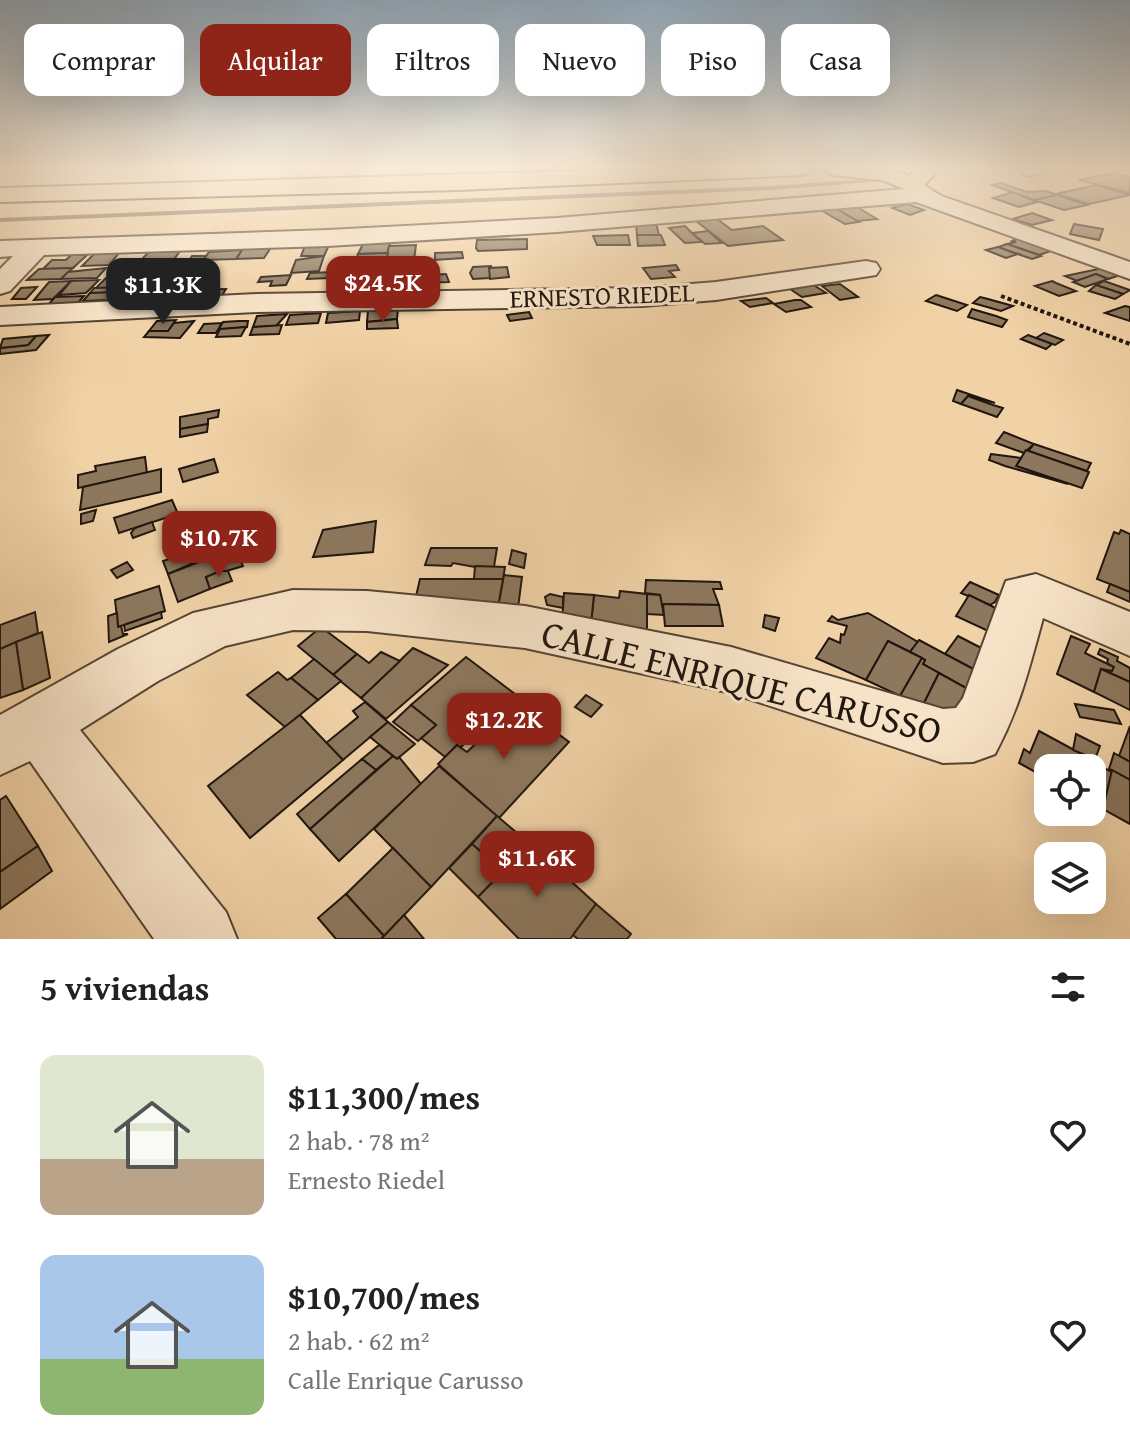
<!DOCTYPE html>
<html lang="es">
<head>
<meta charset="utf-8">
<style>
  :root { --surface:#fff; --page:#f6f6f6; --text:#222; --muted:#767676; --accent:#8f2418 }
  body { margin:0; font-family:"Gentium Book Plus",serif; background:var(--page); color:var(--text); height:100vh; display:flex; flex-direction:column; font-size:30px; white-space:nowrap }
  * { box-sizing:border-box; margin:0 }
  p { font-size:26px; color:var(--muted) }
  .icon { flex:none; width:44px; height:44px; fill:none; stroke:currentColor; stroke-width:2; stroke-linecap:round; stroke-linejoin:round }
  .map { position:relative; height:939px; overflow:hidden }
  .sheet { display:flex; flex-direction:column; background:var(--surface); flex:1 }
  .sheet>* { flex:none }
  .top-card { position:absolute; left:24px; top:24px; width:1082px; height:72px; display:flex; gap:16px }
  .controls { position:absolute; left:1034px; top:754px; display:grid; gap:16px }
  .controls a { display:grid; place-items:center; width:72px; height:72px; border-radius:16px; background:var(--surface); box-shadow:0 8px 32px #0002; font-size:40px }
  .price { position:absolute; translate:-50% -68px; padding:0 18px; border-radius:16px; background:var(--accent); color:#fff; font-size:26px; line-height:52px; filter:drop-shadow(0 2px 4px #0008) }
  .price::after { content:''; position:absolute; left:50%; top:48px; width:24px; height:18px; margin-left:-12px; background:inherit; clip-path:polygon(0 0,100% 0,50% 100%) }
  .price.on { background:#222; color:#fff }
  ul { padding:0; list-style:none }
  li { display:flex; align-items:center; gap:24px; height:200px; padding:0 40px }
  li span { display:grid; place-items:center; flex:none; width:224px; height:160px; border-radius:16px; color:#555 }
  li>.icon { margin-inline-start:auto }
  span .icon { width:96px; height:96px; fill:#fffc; stroke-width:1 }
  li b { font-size:34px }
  h2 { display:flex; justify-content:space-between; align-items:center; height:96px; padding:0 40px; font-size:34px }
  .tag { padding:0 28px; border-radius:16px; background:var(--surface); box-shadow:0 8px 32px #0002; font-size:28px; line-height:72px }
  .tag.on { background:var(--accent); color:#fff }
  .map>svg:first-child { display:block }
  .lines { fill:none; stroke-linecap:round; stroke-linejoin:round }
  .stream { fill:#73604b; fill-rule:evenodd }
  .building { fill:#8d785e; stroke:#21160f; stroke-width:2 }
  .minor-casing { stroke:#554535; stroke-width:4 }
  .highway-casing { stroke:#21160f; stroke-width:4 }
  .path { stroke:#21160f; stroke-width:4; stroke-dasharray:4 3; stroke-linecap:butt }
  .minor { fill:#f6e2c6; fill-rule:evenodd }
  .highway { fill:#f1d2a7; fill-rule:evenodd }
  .labels { text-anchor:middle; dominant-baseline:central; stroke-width:6; stroke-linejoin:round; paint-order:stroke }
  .far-street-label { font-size:26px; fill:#21160f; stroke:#f6e2c6 }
  .near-street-label { font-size:38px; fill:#21160f; stroke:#f6e2c6 }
</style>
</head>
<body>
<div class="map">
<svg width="1130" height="939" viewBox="0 0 1130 939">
  <rect width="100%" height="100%" fill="#f1d2a7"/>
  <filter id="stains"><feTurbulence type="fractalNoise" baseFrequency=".0025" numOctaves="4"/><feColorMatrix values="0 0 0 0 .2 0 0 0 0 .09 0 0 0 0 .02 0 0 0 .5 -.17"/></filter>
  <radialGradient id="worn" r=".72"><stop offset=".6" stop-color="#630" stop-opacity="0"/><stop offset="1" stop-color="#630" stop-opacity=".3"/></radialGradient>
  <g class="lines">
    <polygon class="stream" points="893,177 895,180 772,190 0,222 0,218 772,186"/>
  </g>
  <g class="building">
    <polygon points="1114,173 1130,177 1130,193 1079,180"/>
    <polygon points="1001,183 1027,192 1046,191 1058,195 1034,200 992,185"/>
    <polygon points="1096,185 1130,195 1089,204 1056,194"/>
    <polygon points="1010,193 1015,193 1037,202 1019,207 993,198"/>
    <polygon points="1058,195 1087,205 1064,210 1034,200"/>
    <polygon points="852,204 877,219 857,221 832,206"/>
    <polygon points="907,204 924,210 910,215 892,208"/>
    <polygon points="833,207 859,222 845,224 819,209"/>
    <polygon points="1032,213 1052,220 1032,225 1013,219"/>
    <polygon points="711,219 717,219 732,230 763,226 783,240 728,246 696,221"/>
    <polygon points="636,223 656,223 659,235 637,235"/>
    <polygon points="1074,224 1103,229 1099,240 1070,234"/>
    <polygon points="685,226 692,233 702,242 685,243 669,228"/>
    <polygon points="708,231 722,243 705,244 692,233"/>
    <polygon points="628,235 630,245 597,245 593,236"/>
    <polygon points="637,235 661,235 665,245 638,246"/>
    <polygon points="527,239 527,249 478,251 476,248 477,240"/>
    <polygon points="1016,239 1018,239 1051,251 1039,255 1007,244 1016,242 1012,241"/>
    <polygon points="390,243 388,253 358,254 363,244"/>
    <polygon points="1007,244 1039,255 1041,256 1032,259 998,247"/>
    <polygon points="329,245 324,256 301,256 305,246"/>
    <polygon points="416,245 414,260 386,258 389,246"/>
    <polygon points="998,247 1014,253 1018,254 1006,258 986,250"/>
    <polygon points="242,249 270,249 264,258 236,259"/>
    <polygon points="181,250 174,259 142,259 150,251"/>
    <polygon points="242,250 236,259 203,260 209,252"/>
    <polygon points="120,252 109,265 82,266 94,254"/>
    <polygon points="462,252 463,258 435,260 435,253"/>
    <polygon points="388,253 385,266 355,267 358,254"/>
    <polygon points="71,255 87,255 73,268 43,269 52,260 66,260"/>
    <polygon points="192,256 206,256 190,275 159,277 170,263 198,262 189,261"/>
    <polygon points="324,256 319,271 291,273 296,260"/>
    <polygon points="142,259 174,259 159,277 125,278"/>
    <polygon points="676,265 679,270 669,271 675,277 651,279 643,268"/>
    <polygon points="491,266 490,278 473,279 470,273 473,267"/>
    <polygon points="507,267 509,277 490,279 489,268"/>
    <polygon points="73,268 61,279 27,280 39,269"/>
    <polygon points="106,268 97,278 61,279 68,272"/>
    <polygon points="1103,268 1121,275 1108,279 1096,274 1077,281 1065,276"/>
    <polygon points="351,271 349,284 329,285 332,272"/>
    <polygon points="332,272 330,278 307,279 310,273"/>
    <polygon points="446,274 449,282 412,283 413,276"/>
    <polygon points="1096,274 1108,279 1085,287 1073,282"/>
    <polygon points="291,275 286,285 270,286 272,281 258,282 261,277"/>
    <polygon points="414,275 412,282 376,284 378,276"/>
    <polygon points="378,276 377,287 352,289 355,277"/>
    <polygon points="136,277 128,288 96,288 106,278"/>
    <polygon points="99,280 86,293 59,295 71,281"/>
    <polygon points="71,281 53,299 34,300 49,282"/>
    <polygon points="1052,281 1056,283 1076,291 1059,296 1035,286"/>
    <polygon points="1104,281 1130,290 1123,294 1096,285"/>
    <polygon points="812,284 826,293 802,297 790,289"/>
    <polygon points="840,284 858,297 840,300 822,286"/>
    <polygon points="1096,285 1123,294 1115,299 1089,291"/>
    <polygon points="37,287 26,299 12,299 21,288"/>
    <polygon points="124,287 118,294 90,293 94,288"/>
    <polygon points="226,289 221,297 178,298 184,290"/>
    <polygon points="115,292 109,300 83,301 90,293"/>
    <polygon points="936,295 967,305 957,311 926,301"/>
    <polygon points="84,296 77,304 48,305 55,297"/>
    <polygon points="980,297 988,299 1013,306 1001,311 973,303"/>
    <polygon points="766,298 773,303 750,307 741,301"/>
    <polygon points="795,300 801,300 811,307 786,312 774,304"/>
    <polygon points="1125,306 1130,307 1130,321 1105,313"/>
    <polygon points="398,309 397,319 367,322 368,311"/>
    <polygon points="972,309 996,316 1007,320 1002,327 968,317"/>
    <polygon points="360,311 359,320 326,323 328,313"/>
    <polygon points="529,312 532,318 510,321 507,315"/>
    <polygon points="321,313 318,323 286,325 290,315"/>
    <polygon points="287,314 276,326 253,327 257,316"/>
    <polygon points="397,319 398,328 367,329 367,322"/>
    <polygon points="176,320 168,331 149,331 157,321"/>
    <polygon points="194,321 180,338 144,337 149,331 168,331 174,323"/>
    <polygon points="239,321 248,321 247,327 218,330 223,322"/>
    <polygon points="222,323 216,333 198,333 204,324"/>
    <polygon points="282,325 279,334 250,335 253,327"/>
    <polygon points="246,327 241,336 216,337 220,329"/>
    <polygon points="1044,333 1063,340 1055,345 1036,338"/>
    <polygon points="49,335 36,350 0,354 0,348 28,345 36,336"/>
    <polygon points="1028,335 1052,344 1046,349 1021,339"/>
    <polygon points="36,336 28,345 0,348 3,339"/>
    <polygon points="957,390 995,403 968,396 961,404 953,401"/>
    <polygon points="968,396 993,405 1003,408 997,417 961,404"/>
    <polygon points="219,410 218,417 208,419 208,424 180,429 180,417"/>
    <polygon points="208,424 207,432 180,437 180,429"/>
    <polygon points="1004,432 1034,444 1024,453 996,443"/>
    <polygon points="1034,444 1091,463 1087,471 1028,451"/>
    <polygon points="1026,450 1089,472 1082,488 1016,466"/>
    <polygon points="991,454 1021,458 1016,466 1068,484 1005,466 989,460"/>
    <polygon points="145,457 147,473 78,488 78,475 96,471 95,466"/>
    <polygon points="214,459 218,472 183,482 179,469"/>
    <polygon points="161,469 161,492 80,510 83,487"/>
    <polygon points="172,500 178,514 119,533 114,518"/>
    <polygon points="96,510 93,521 81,524 81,514"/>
    <polygon points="376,521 373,552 313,557 323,530"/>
    <polygon points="152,522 155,530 133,538 131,533 135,528"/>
    <polygon points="1121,530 1130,534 1130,592 1097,579 1114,532 1119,534"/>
    <polygon points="200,548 203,559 168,574 163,561"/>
    <polygon points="235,548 243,566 206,577 210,589 178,602 168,574"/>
    <polygon points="431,548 497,548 494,567 475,567 453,563 451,566 425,565"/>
    <polygon points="512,550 526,554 524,568 509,564"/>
    <polygon points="127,562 133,570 117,578 111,570"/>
    <polygon points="475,566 505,567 503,579 474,579"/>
    <polygon points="220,571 228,571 232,581 210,589 206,577"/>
    <polygon points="504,575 522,577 518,608 498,607"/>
    <polygon points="420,579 503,579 498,607 414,605"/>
    <polygon points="646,580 720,582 722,589 713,589 719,605 661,604 660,595 645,593"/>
    <polygon points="970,582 999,595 995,602 990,605 961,593"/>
    <polygon points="1110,584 1130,592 1130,602 1107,592"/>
    <polygon points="159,586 165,611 118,627 115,600"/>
    <polygon points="620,591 647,594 647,633 591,624 594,595 619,598"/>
    <polygon points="564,593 594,595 591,624 562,622"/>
    <polygon points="550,594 563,597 563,608 547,605 545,597"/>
    <polygon points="647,594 660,595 664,615 647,614"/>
    <polygon points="969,595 1012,616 1001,637 956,616"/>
    <polygon points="663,604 719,605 723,626 665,626"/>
    <polygon points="35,612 38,633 0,649 0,625"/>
    <polygon points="161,612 162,618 125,631 124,625"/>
    <polygon points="117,613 118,627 121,626 123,634 128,634 109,642 108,616"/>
    <polygon points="868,613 918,642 910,652 888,641 866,680 816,658 829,638 840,643 841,634 844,635 847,626 828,621 832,616 838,620"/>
    <polygon points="765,615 779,618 775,631 763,627"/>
    <polygon points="321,627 357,654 333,675 298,646"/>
    <polygon points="42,632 50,678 23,690 16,642"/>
    <polygon points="958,636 991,653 979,672 945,654"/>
    <polygon points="1071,636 1090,644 1085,653 1114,667 1112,671 1101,669 1094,692 1057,674"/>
    <polygon points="919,640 979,672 968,689 923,664 925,660 910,652"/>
    <polygon points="888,641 922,658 900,696 866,680"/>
    <polygon points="16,642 23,690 0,698 0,649"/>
    <polygon points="413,648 448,665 386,719 361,698"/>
    <polygon points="1100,649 1118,657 1117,661 1130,668 1130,682 1106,671 1112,671 1114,667 1107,663 1108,659 1098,654"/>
    <polygon points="381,652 400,661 361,698 333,675 357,654 369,663"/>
    <polygon points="466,657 515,694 460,748 457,745 445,757 421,738 436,725 411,705"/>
    <polygon points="922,658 925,660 923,664 939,673 921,709 894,695 900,696"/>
    <polygon points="314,659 341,681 318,700 291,678"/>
    <polygon points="1101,669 1130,682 1130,710 1094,692"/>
    <polygon points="278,672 287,680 291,678 318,700 285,727 247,695"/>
    <polygon points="939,673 968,689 947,723 921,709"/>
    <polygon points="586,695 602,705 591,717 575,707"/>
    <polygon points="365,702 388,722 343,760 326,743 358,717 353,711"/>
    <polygon points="1075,704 1114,710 1121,724 1080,717"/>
    <polygon points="411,705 436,725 418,741 393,722"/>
    <polygon points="513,708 542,730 546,725 569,742 499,818 438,764 457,745 467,752"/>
    <polygon points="300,715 343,760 250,838 208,786"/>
    <polygon points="388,722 415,744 397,759 370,737"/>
    <polygon points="1130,726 1130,762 1119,756"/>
    <polygon points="1039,731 1089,758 1085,768 1048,768 1048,779 1019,763 1024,749 1030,753"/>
    <polygon points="1076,734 1100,746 1095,759 1073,750"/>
    <polygon points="379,745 393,756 376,770 362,759"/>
    <polygon points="1114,753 1130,762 1130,780 1109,769"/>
    <polygon points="393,756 397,759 399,757 421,784 339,861 310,829"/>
    <polygon points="362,759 376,770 310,829 297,814"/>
    <polygon points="1088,760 1112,772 1103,809 1092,803 1092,768 1085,768"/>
    <polygon points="439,766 497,816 431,887 374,829"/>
    <polygon points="1112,770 1130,780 1130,824 1103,809"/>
    <polygon points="6,796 38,846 0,872 0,800"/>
    <polygon points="497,816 530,844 503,871 472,844"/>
    <polygon points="472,844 503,871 478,897 449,868"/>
    <polygon points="530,844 596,904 570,939 519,939 478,897"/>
    <polygon points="38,846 52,871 0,909 0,872"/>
    <polygon points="393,848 431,887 384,936 346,894"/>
    <polygon points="346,894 384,936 381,939 336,939 318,918"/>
    <polygon points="596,904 631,934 627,939 578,939 573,935"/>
    <polygon points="404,915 424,939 381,939 384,936"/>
  </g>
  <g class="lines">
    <g class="minor-casing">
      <g id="minor">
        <polygon points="1045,169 1042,173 1028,176 1018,170"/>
        <path d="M912,178C922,181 931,192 944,197L1130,262V279L916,202L557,232L328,246L44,255L10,291L0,294V269L13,256L0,257V241L328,230L557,218L904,189L901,185L904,180Z"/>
        <polygon points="866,261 876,263 880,269 876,275 716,300 642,306 257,312 0,325 0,307 257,294 642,288 716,282"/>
        <path d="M1036,574L1130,612V656L1043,618C1029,669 1020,707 995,754L973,762L943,763L731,693L525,648L367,631L293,630L225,646L158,681L80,730L226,912L237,939H154L30,761L0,775V715L118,649L193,613L293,590L367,591L525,606L731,647L943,709L956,708L963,698L1006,581Z"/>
      </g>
    </g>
    <g class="highway-casing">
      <g id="highway">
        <polygon points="639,169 814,169 803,175 458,190 0,202 0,188"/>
        <polygon points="821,169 891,169 909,176 916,169 939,169 920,190 912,192 881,180 832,175"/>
      </g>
    </g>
    <polyline class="path" points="1001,296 1130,344"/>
    <use href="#minor" class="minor"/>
    <use href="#highway" class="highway"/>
  </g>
  <linearGradient id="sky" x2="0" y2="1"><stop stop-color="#8fa6b9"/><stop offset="0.56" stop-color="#f9ebd7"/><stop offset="1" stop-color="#f9ebd7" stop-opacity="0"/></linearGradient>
  <rect width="1130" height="300" fill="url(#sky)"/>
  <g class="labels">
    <g class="far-street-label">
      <text transform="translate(602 295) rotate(-2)">ERNESTO RIEDEL</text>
    </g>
    <g class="near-street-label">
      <text transform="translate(742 681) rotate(14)">CALLE ENRIQUE CARUSSO</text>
    </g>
  </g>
  <rect width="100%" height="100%" filter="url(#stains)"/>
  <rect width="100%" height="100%" fill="url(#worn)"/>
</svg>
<div class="controls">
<a><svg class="icon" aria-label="locate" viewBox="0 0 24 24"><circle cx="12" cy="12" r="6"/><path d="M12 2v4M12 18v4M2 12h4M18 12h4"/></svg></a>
<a><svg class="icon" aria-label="layers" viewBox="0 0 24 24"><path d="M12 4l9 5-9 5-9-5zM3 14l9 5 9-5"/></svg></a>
</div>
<b class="price" style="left:383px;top:324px">$24.5K</b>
<b class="price on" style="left:163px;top:326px">$11.3K</b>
<b class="price" style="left:219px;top:579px">$10.7K</b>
<b class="price" style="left:504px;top:761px">$12.2K</b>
<b class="price" style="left:537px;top:899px">$11.6K</b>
<div class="top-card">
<a class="tag">Comprar</a>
<a class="tag on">Alquilar</a>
<a class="tag">Filtros</a>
<a class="tag">Nuevo</a>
<a class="tag">Piso</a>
<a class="tag">Casa</a>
</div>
</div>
<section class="sheet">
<h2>5 viviendas<svg class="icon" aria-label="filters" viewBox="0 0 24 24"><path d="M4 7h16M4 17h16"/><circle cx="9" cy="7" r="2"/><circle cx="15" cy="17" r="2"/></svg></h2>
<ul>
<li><span style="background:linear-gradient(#dfe7d0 65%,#b9a48a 0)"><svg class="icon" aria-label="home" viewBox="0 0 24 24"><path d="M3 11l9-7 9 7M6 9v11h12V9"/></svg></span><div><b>$11,300/mes</b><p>2 hab. · 78 m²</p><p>Ernesto Riedel</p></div><svg class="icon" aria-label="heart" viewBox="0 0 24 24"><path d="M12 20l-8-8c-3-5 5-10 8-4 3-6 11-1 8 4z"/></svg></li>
<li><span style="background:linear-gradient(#a9c7e8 65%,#8fb573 0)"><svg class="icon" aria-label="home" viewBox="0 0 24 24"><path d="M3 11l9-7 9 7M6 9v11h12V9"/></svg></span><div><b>$10,700/mes</b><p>2 hab. · 62 m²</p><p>Calle Enrique Carusso</p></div><svg class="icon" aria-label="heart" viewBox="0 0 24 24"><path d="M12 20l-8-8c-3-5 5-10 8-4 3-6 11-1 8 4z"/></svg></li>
</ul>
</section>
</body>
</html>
